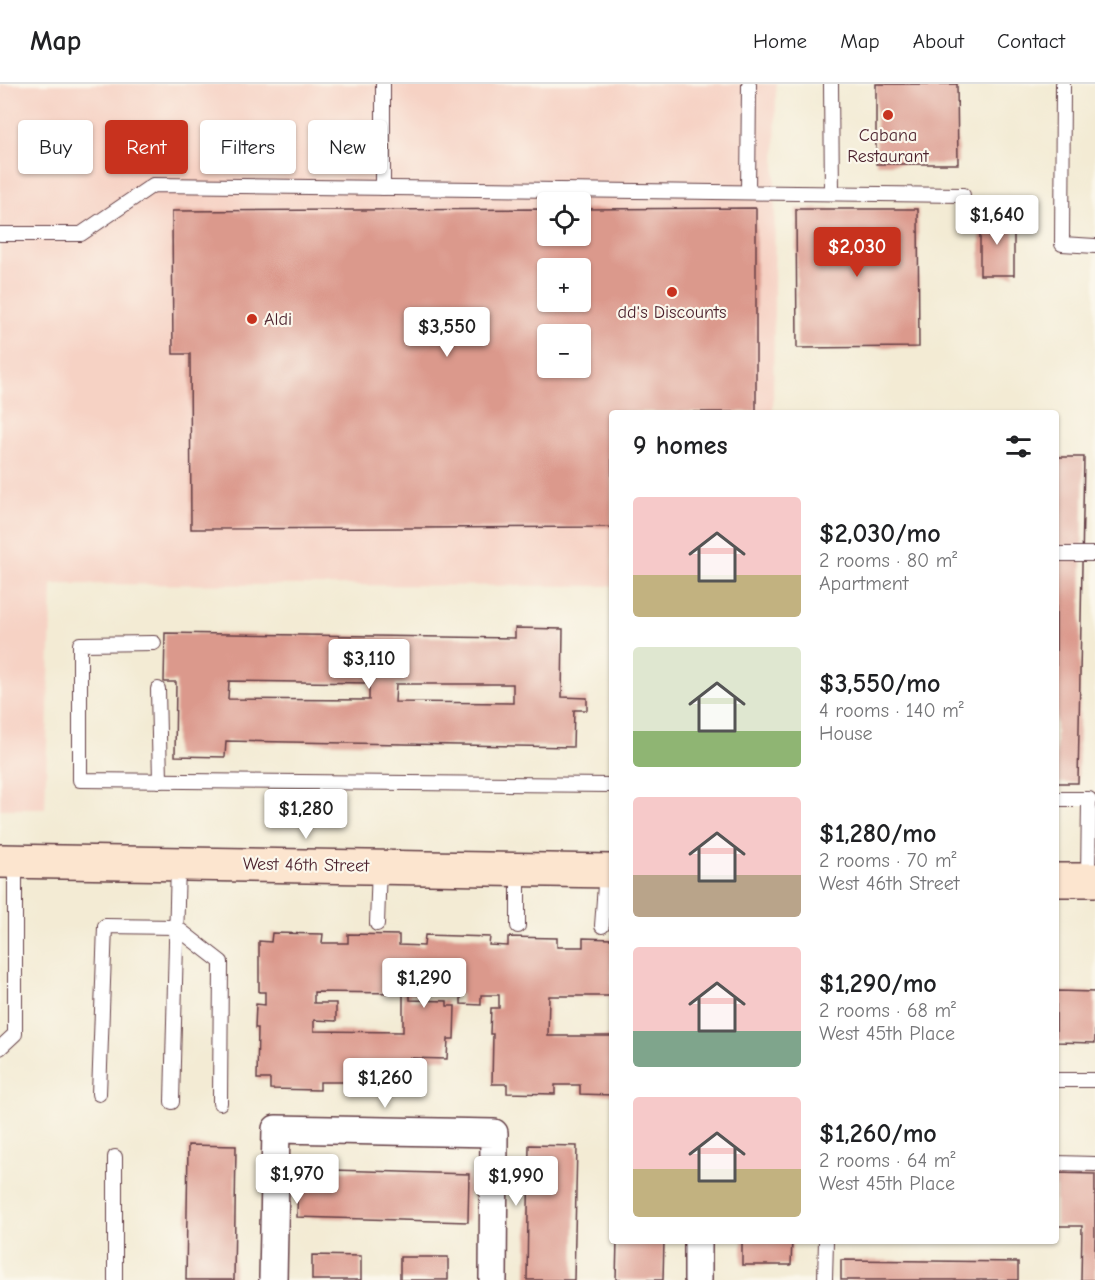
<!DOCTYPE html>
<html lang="en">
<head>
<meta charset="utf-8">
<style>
  :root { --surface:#fff; --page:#f2f2f2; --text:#202124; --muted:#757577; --line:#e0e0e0; --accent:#c8321e }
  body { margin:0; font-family:"Comic Neue",sans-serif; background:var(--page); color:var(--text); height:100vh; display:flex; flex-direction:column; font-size:22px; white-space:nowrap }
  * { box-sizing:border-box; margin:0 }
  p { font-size:20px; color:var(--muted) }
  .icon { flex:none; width:33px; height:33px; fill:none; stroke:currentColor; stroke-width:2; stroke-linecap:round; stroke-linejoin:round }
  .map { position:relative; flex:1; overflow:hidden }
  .details { position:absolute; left:609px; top:326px; width:450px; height:834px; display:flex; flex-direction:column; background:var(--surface); border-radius:6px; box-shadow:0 2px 4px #0004 }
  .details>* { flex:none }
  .banner { position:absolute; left:18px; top:36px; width:501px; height:54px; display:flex; gap:12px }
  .tools { position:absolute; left:537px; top:108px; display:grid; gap:12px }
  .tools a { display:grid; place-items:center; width:54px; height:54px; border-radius:6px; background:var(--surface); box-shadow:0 2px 4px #0004; font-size:30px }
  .price { position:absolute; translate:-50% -51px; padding:0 14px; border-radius:6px; background:#fff; color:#222; font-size:20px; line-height:39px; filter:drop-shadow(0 2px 3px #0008) }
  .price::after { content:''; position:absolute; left:50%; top:36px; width:18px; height:14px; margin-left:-9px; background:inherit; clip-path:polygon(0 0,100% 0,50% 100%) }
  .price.active { background:var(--accent); color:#fff }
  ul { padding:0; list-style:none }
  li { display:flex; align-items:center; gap:18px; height:150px; padding:0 24px }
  li span { display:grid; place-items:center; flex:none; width:168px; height:120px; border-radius:6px; color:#555 }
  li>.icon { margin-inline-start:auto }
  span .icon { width:72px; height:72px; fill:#fffc; stroke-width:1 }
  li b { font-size:26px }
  h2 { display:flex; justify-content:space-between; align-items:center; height:72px; padding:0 24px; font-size:26px }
  .tag { padding:0 21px; border-radius:6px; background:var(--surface); box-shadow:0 2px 4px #0004; font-size:21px; line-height:54px }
  .tag.active { background:var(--accent); color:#fff }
  header { display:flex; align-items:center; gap:36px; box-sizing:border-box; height:84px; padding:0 30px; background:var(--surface); border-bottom:2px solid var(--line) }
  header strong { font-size:28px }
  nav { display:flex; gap:33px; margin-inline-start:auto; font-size:21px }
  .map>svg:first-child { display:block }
  .built { fill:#f6d2c4; fill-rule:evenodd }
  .building { fill:#db998c; fill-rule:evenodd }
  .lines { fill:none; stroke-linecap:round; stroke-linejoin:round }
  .lane-casing { stroke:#633e44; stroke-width:16 }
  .street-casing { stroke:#633e44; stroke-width:30 }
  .secondary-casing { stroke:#633e44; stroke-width:36 }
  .lane { stroke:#fff; stroke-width:14 }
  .street { stroke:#fff; stroke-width:27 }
  .secondary { stroke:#fce5cf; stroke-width:33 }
  .poi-dot { fill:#c8321e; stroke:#fbf7ec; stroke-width:2 }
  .labels { text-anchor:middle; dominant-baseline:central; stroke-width:4.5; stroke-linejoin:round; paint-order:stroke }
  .poi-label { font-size:18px; fill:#4a1f2b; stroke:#fbf7ec }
  .street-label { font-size:18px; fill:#4a1f2b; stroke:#fbf7ec }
</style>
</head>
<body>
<header>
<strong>Map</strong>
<nav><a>Home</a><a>Map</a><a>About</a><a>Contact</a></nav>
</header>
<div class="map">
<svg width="1095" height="1196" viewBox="0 0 1095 1196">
  <rect width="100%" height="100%" fill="#fbf7ec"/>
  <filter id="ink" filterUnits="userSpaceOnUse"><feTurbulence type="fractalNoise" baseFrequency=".0167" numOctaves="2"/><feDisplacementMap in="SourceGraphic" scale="12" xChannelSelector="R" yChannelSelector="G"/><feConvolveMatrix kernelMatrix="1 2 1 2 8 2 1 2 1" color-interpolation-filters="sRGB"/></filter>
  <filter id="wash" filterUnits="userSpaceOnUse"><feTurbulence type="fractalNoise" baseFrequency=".008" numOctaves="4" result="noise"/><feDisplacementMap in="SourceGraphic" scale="24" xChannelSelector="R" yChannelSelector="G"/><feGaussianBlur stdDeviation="1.35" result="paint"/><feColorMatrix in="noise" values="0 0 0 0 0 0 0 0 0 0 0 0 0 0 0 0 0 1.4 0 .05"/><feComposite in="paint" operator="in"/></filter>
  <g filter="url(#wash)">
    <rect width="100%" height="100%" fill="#f3ebd4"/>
    <path class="built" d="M0,0H776L773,328H612V502L52,500L45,725H0ZM548,118H580V152H548ZM548,184H580V218H548ZM548,250H580V284H548Z"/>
    <g id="blocks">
      <g class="building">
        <polygon points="876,0 957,0 958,80 876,80"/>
        <path d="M756,124V328H612V443L191,445L190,270H173L172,127L548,125V152H580V125ZM548,184H580V218H548ZM548,250H580V284H548Z"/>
        <polygon points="796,125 918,125 919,263 797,264"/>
        <rect x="980" y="133" width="34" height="58"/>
        <polygon points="1056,373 1084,373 1078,699 1056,699"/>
        <path d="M515,544L563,545L562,613L587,614V626H574L573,663L226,657L225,673L175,672L176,598H164L165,549L515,554ZM229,597L369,599V616L228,615ZM396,600H513V619L395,618Z"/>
        <path d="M272,849L323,850L322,859H348V850L399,851V861L424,862L425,851L490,853L489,861L508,862V853L557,854V863H583V854L612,855V912H549L548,952H612V1011L580,1010V1001H555V1010L507,1009V1000H492L493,950H490L491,924H499V911H481V921L461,920V910L410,909V916L447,917V922H455L454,955H448L447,975L410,974L409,999H395V1006L346,1005V998H320V1006L270,1005V995H257L258,944H255L256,920L265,921V908H259V857L271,858ZM314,908L403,909V948L314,947V936L336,937V919H314Z"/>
        <polygon points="1056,907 1095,908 1095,959 1056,958"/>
        <polygon points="188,1061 236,1062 234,1196 186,1196"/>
        <polygon points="529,1061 577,1062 574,1196 527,1196"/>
        <polygon points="298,1085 469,1090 468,1138 297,1133"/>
        <polygon points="1056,1089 1095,1090 1095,1196 1081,1196 1082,1142 1056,1142"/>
        <polygon points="617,1156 664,1156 663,1196 616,1196"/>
        <polygon points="742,1156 792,1156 791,1181 742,1181"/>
        <polygon points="312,1171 361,1172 361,1196 312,1196"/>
        <rect x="400" y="1173" width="48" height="23"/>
        <polygon points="841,1176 1018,1178 1018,1196 841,1196"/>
      </g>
    </g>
  </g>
  <g filter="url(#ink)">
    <use href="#blocks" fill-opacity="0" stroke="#633e44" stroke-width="1.5"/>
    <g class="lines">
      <g class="lane-casing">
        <g id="lane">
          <polyline points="383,0 383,104"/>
          <polyline points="831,0 832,109"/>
          <polyline points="1063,0 1062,160 1095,162"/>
          <polyline points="748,108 749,0"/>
          <polyline points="0,150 81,150 153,101 963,111"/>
          <polyline points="1056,470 1095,470"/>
          <polyline points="154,559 80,560 80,696 612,701"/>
          <polyline points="158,605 160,697"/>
          <polyline points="1056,715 1089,715 1088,796"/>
          <polyline points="377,840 379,782"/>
          <polyline points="518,842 518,785"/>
          <polyline points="602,842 606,787"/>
          <polyline points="0,964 15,950 15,777"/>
          <polyline points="1056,996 1095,996"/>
          <polyline points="99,1010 105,842 176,843 221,878 220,1019"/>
          <polyline points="172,1018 178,779"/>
          <polyline points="115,1073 115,1196"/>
          <polyline points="1056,1079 1095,1080"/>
          <polyline points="825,1196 826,1156"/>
        </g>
      </g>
      <g class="street-casing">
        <g id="street">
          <polyline points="273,1196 276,1045 494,1049 493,1196"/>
          <polyline points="698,1196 698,1156"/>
        </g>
      </g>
      <g class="secondary-casing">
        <g id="secondary">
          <polyline points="0,777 612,787"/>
          <polyline points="1056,796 1095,796"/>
        </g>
      </g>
      <use href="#lane" class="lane"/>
      <use href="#street" class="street"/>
      <use href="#secondary" class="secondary"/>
    </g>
  </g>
  <g class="poi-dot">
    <circle cx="888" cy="31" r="6"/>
    <circle cx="672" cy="208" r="6"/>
    <circle cx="252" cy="235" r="6"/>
  </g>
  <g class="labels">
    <g class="poi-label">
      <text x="888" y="51">Cabana<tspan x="888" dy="21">Restaurant</tspan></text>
      <text x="672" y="228">dd's Discounts</text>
      <text x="264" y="235" text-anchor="start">Aldi</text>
    </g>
    <g class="street-label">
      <text transform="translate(306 781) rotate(1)">West 46th Street</text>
    </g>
  </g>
</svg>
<div class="tools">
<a><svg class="icon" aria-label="locate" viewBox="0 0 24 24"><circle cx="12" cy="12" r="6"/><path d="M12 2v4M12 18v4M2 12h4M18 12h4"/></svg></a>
<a>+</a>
<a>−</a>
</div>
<b class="price" style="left:997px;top:162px">$1,640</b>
<b class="price active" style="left:857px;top:194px">$2,030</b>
<b class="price" style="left:447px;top:274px">$3,550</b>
<b class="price" style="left:369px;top:606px">$3,110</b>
<b class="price" style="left:306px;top:756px">$1,280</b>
<b class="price" style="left:424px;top:925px">$1,290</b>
<b class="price" style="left:385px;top:1025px">$1,260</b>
<b class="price" style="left:297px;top:1121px">$1,970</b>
<b class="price" style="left:516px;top:1123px">$1,990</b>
<div class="banner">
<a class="tag">Buy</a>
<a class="tag active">Rent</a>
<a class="tag">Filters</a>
<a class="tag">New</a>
</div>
<section class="details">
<h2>9 homes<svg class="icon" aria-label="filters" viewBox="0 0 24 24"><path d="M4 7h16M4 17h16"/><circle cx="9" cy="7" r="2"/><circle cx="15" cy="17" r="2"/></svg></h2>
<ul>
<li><span style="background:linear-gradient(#f6c9c9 65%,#c2b280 0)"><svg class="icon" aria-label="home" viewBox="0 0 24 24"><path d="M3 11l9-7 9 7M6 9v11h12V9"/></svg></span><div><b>$2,030/mo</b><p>2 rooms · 80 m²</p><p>Apartment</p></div></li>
<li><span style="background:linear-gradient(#dfe7d0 70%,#8fb573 0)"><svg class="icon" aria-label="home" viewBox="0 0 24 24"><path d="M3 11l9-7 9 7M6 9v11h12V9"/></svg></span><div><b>$3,550/mo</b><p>4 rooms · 140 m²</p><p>House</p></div></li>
<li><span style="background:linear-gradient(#f6c9c9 65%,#b9a48a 0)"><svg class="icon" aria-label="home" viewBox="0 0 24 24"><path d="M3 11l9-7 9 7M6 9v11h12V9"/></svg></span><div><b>$1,280/mo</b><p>2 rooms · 70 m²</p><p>West 46th Street</p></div></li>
<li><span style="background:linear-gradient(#f6c9c9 70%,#7fa58c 0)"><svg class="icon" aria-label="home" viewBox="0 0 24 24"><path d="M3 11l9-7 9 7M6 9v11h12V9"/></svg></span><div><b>$1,290/mo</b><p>2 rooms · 68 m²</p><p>West 45th Place</p></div></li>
<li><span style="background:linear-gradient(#f6c9c9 60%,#c2b280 0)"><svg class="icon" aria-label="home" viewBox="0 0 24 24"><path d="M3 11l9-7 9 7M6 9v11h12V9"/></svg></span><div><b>$1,260/mo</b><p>2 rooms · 64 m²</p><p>West 45th Place</p></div></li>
</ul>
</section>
</div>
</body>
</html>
